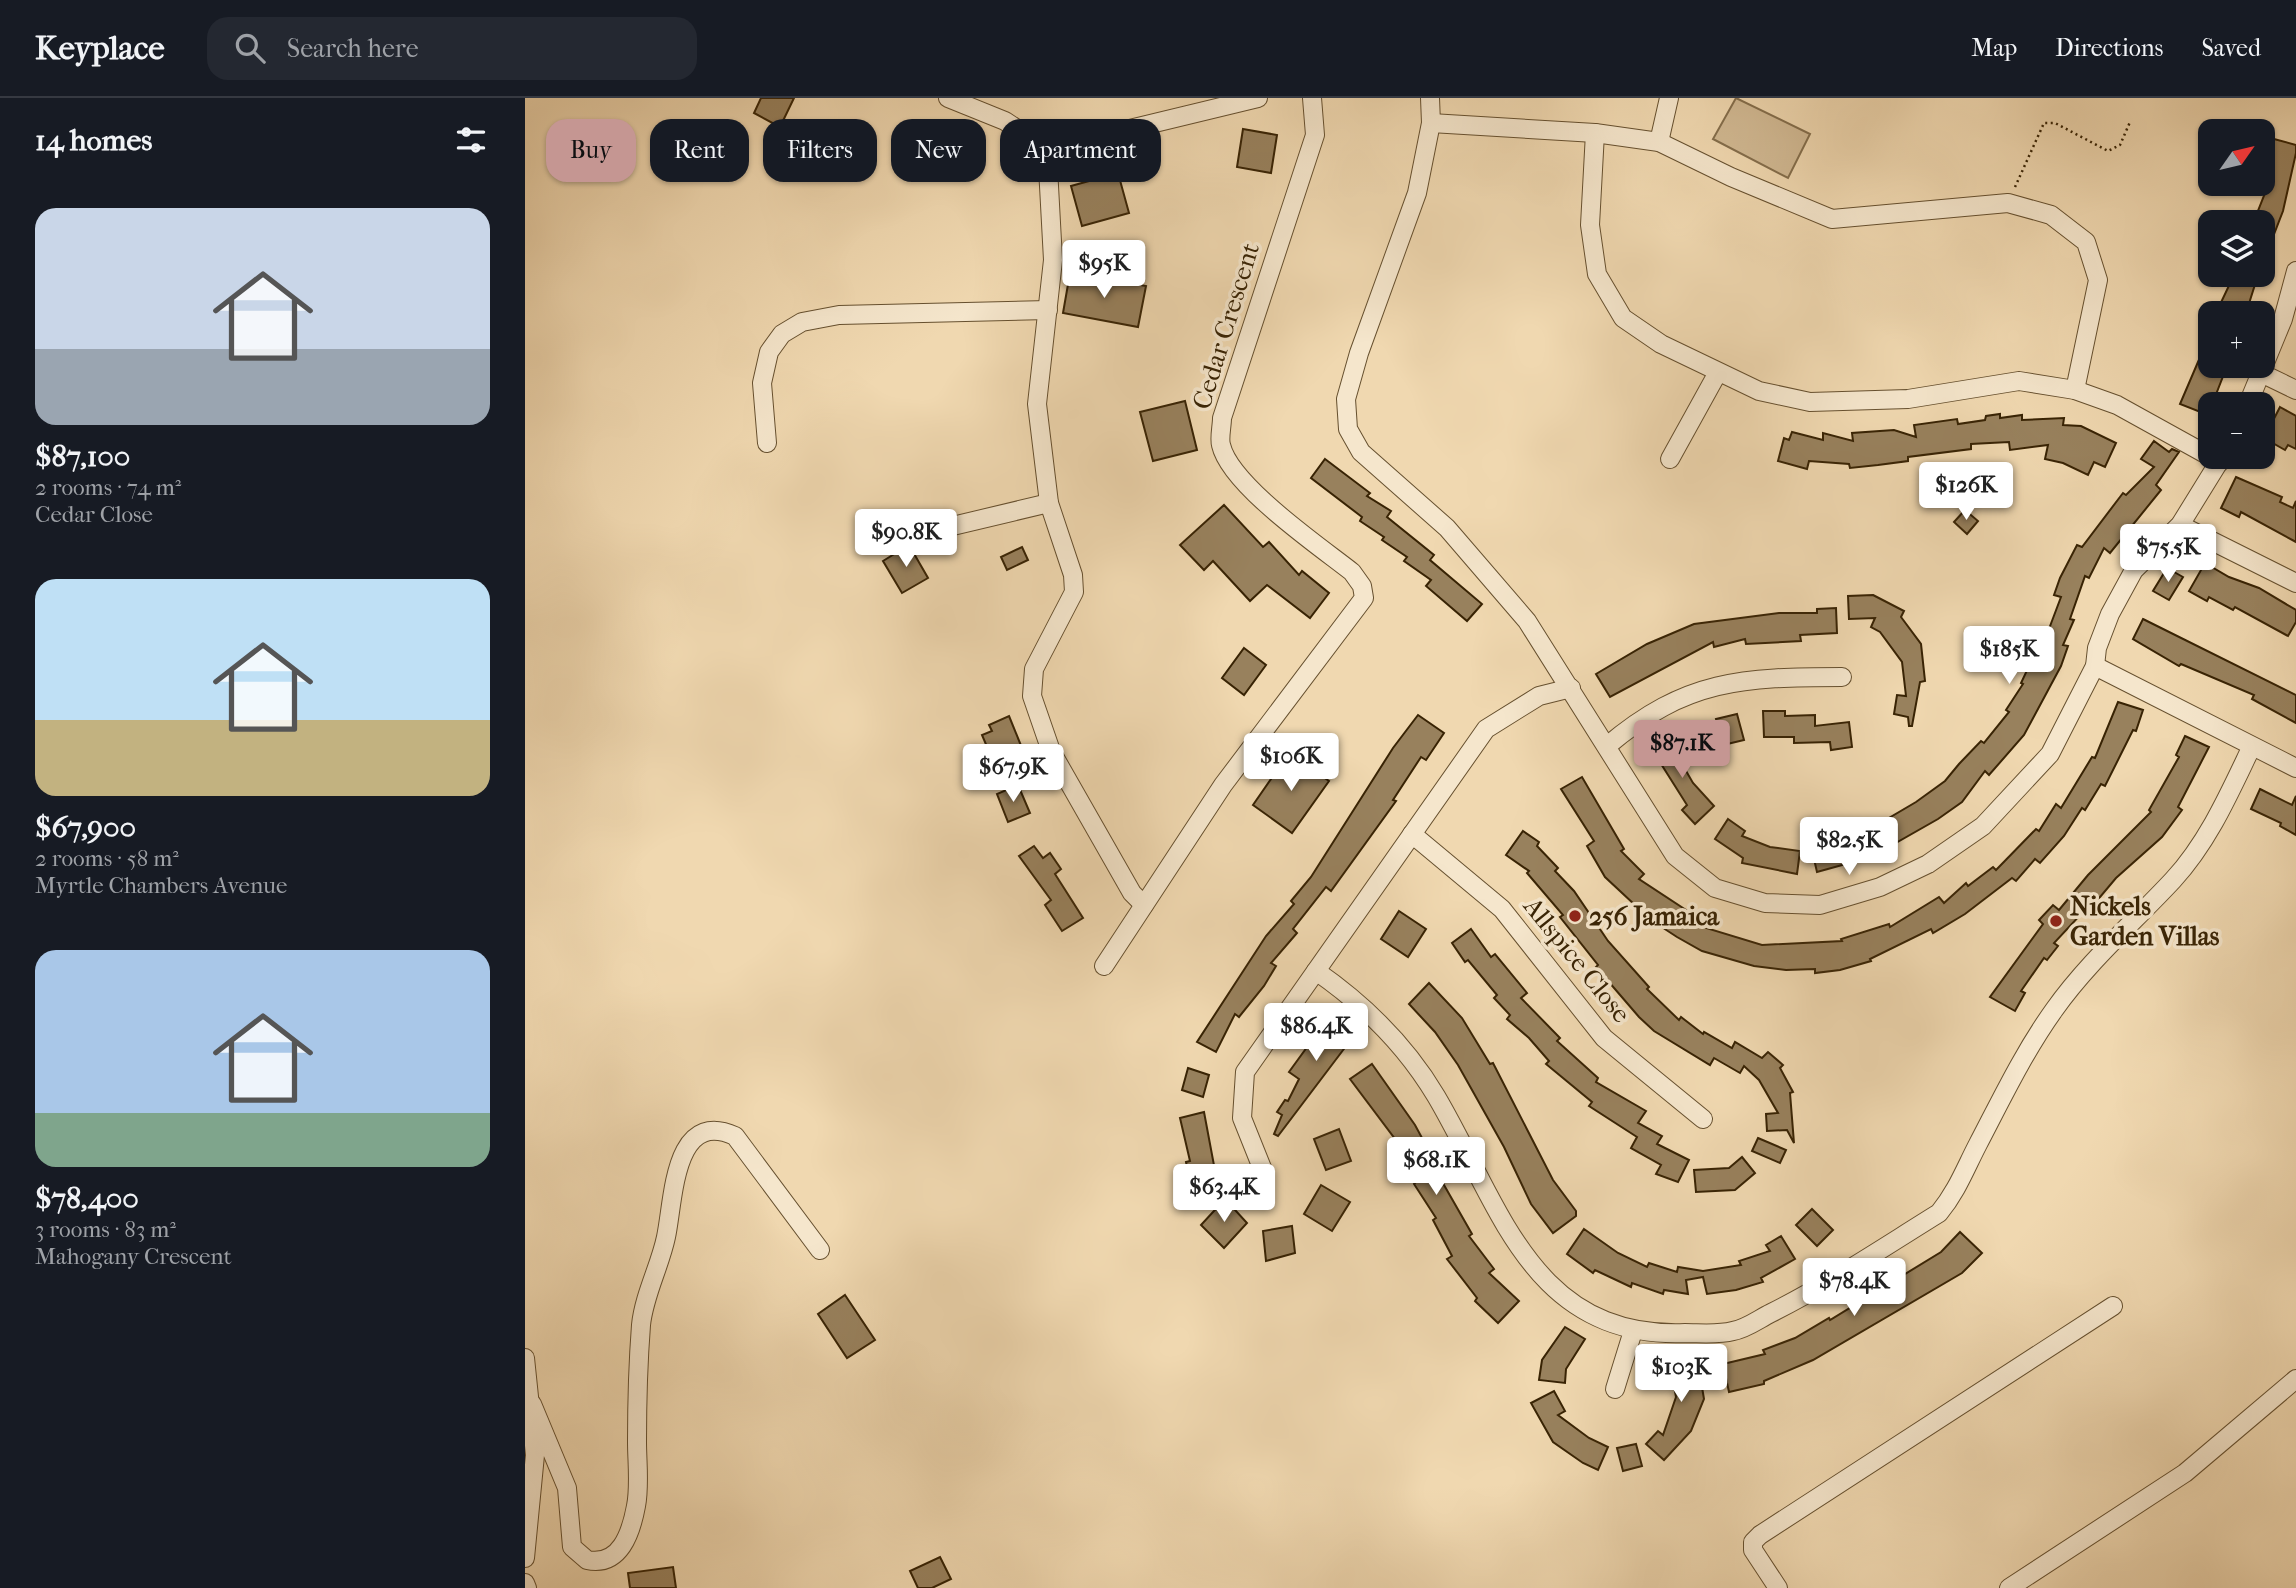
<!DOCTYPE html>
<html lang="en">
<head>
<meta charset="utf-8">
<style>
  :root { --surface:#171b24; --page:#242831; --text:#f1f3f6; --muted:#9ea1a6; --line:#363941; --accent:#c59692 }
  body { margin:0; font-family:"IM FELL French Canon",serif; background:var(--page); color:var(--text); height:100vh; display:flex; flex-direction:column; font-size:26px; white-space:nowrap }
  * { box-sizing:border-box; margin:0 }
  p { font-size:23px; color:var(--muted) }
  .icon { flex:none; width:38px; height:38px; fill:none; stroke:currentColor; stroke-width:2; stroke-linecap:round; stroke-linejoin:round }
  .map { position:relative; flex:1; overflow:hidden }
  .details { display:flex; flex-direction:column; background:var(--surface); width:525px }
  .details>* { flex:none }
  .top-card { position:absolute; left:21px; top:21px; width:665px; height:63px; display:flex; gap:14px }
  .needle { width:46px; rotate:56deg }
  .fabs { position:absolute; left:1673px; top:21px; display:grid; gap:14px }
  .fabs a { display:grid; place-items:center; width:77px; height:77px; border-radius:14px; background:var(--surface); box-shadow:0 2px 5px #0004; font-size:35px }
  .price { position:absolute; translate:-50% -60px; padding:0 16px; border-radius:7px; background:#fff; color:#222; font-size:23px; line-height:46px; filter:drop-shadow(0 2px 4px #0008) }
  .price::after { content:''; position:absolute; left:50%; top:42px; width:21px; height:16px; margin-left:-10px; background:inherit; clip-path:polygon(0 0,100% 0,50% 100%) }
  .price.on { background:var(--accent); color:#111 }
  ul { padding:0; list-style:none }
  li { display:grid; align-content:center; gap:14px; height:371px; padding:0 35px }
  li span { display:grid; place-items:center; height:217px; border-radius:21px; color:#555 }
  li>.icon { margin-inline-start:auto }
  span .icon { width:126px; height:126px; fill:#fffc; stroke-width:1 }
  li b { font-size:30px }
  h2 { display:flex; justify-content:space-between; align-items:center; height:84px; padding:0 35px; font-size:30px }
  .chip { padding:0 24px; border-radius:21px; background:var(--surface); box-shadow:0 2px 5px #0004; font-size:24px; line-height:63px }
  .chip.on { background:var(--accent); color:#111 }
  header { display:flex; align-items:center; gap:42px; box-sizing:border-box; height:98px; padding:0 35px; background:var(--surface); border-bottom:2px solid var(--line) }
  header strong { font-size:33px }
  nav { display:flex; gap:38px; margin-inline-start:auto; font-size:24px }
  .search { width:490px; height:63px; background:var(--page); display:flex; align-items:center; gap:18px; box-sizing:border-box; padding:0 24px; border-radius:21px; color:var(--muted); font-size:26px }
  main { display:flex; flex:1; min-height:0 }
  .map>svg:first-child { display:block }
  .green { fill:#d1b993; stroke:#846e4c; stroke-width:2 }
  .building { fill:#98815d; stroke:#382304; stroke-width:2 }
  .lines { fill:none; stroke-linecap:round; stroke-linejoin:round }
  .minor-casing { stroke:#66502f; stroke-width:20 }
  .path { stroke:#382304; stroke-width:2.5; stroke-dasharray:2 3.5; stroke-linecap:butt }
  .minor { stroke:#f5e6cc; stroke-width:18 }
  .poi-dot { fill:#8f2418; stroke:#f5e6cc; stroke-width:2.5 }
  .labels { text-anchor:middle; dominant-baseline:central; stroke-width:7; stroke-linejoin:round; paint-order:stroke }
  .street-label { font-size:26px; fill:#382304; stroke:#f5e6cc }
  .poi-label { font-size:26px; font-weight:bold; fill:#382304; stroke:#f5e6cc; text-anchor:start }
</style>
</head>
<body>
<header>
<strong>Keyplace</strong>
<div class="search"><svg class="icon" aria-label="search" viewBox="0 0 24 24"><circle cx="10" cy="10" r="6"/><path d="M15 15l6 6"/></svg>Search here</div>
<nav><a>Map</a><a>Directions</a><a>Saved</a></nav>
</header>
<main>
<section class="details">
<h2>14 homes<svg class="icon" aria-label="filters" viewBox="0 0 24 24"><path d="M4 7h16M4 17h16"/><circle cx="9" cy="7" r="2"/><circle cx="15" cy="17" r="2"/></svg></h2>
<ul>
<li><span style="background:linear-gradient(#c9d6e8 65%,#9aa5b1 0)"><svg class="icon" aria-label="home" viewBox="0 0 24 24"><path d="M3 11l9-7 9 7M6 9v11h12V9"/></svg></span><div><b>$87,100</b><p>2 rooms · 74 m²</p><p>Cedar Close</p></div></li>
<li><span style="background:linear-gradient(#bfe0f5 65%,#c2b280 0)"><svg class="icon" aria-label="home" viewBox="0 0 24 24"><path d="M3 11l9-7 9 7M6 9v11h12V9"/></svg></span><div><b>$67,900</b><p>2 rooms · 58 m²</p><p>Myrtle Chambers Avenue</p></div></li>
<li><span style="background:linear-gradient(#a9c7e8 75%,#7fa58c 0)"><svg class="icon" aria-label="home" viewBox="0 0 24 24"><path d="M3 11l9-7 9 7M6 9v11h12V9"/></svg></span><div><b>$78,400</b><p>3 rooms · 83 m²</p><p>Mahogany Crescent</p></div></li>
</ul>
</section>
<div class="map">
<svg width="1771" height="1490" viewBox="0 0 1771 1490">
  <rect width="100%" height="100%" fill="#f0d8b0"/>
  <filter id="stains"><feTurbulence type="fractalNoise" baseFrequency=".00286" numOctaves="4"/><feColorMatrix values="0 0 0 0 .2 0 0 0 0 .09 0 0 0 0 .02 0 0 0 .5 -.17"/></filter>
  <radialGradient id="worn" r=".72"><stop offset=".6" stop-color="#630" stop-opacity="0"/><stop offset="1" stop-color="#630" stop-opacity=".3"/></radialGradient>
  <polygon class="green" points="1211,0 1285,36 1263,80 1188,41"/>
  <g class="building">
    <polygon points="236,0 269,0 255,29 229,15"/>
    <polygon points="718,31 752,37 746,75 712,69"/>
    <polygon points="1749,41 1771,47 1771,55 1758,113 1739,162 1738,124 1729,123 1740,95 1734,93"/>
    <polygon points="593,75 604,115 557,128 546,88"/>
    <polygon points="545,175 621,188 613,229 538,215"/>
    <polygon points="1709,177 1733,177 1721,215 1691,215"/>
    <polygon points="1685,236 1685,268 1702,268 1683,317 1655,306"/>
    <polygon points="660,303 672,352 628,363 615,314"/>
    <polygon points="1755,309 1771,318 1771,351 1763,347 1760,352 1739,340"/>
    <polygon points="1475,316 1475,320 1497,317 1497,322 1539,320 1538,327 1556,328 1591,345 1580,369 1569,364 1563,377 1538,365 1520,361 1523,347 1485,352 1484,344 1446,346 1446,351 1383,359 1383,363 1353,367 1325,370 1324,366 1284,363 1282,371 1253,363 1259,340 1264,342 1267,334 1298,342 1298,335 1328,343 1327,335 1369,332 1391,339 1389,327 1432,321 1433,326 1460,322 1461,318"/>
    <polygon points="1629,343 1644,354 1647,351 1654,354 1631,387 1636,392 1585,455 1579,450 1564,480 1560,478 1545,521 1549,522 1538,547 1543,548 1536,568 1499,637 1464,677 1460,673 1437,704 1413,721 1346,759 1292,774 1286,748 1345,731 1391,704 1420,683 1434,666 1456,643 1459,645 1484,614 1481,612 1498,586 1496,585 1505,566 1510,568 1536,499 1529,497 1535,480 1552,447 1557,449 1598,395 1601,397 1629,369 1616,361"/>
    <polygon points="800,361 845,395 842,398 866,413 862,419 909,457 905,462 957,506 942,523 901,488 906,482 879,463 882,459 857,442 859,439 835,423 837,419 786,380"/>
    <polygon points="1711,379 1757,399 1755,404 1768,410 1771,403 1771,444 1716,414 1714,419 1696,410"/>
    <polygon points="699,407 738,449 744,444 774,477 777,473 804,495 785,520 742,487 725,503 688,463 679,472 655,447"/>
    <polygon points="1440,412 1453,423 1442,436 1429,424"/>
    <polygon points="384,447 403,480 377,495 358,463"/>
    <polygon points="497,449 503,462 482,472 476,459"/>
    <polygon points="1680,465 1704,479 1734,490 1771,512 1771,524 1763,538 1710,509 1708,512 1684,499 1682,503 1664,493"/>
    <polygon points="1642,470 1658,479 1644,502 1628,493"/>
    <polygon points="1348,497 1379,513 1376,519 1396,546 1400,583 1395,584 1387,628 1384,628 1383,619 1369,616 1372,597 1381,598 1377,564 1355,534 1346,529 1350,520 1324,521 1323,498"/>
    <polygon points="1311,510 1312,535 1275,537 1276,543 1221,546 1220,541 1189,549 1188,544 1085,599 1071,576 1122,546 1169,526 1254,515 1292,515 1292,511"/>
    <polygon points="1618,521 1771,597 1771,625 1727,601 1729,597 1656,566 1654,568 1608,541"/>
    <polygon points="719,550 741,567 719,597 697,580"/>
    <polygon points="1593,604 1618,612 1611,633 1608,632 1580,688 1576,686 1560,712 1557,710 1539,738 1515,765 1510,761 1491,783 1487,780 1440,816 1408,835 1406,831 1345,861 1346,863 1315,872 1290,875 1290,871 1261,872 1229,868 1177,853 1152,839 1126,822 1080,779 1062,748 1069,743 1036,691 1057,679 1099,751 1096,753 1119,776 1114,781 1161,812 1158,816 1182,828 1181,830 1237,847 1317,843 1316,841 1364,826 1365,829 1414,799 1419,805 1441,785 1443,788 1468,769 1471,772 1511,731 1514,733 1531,706 1536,710 1567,659 1570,660"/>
    <polygon points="1238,613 1260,613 1260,618 1290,617 1290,628 1324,624 1327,649 1306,652 1305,644 1269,645 1269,639 1239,639"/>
    <polygon points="1212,616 1219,642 1198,647 1191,621"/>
    <polygon points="893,617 919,635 901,662 896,659 868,702 871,703 806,793 801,789 768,831 772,835 746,865 751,868 739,888 714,919 710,916 691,954 672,944 741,838 769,806 766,803 786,779 868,650"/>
    <polygon points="484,618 497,650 468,663 457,637 467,633 464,627"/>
    <polygon points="1148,638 1158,656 1153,659 1168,685 1189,708 1170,726 1157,712 1162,707 1126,650"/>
    <polygon points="1660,638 1684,649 1653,709 1657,712 1637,739 1591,780 1560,817 1557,815 1529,845 1533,848 1522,862 1519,860 1496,893 1500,895 1490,913 1465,899 1518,826 1514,822 1528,807 1534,812 1563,777 1626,714 1624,712 1654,659 1651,657"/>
    <polygon points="764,655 804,683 767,735 728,707"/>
    <polygon points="493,687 505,715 483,724 472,696"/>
    <polygon points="1735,691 1767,707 1771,698 1771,737 1755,728 1756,725 1726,711"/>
    <polygon points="1203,721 1220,733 1217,738 1245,749 1275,753 1272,776 1217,765 1218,760 1190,741"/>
    <polygon points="998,733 1014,744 1012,748 1033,770 1030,773 1049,793 1083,843 1124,889 1122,891 1154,922 1156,919 1178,936 1179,934 1207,950 1210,944 1237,960 1243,954 1258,967 1255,970 1268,994 1265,995 1269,1045 1262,1032 1242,1033 1241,1016 1253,1015 1234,982 1219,968 1215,975 1189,960 1185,967 1129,933 1114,919 1071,869 1073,867 1035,819 1038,817 1002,775 1004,773 981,757"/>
    <polygon points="509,748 518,760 525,755 536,771 530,776 558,820 537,833 520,807 526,802 494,758"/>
    <polygon points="874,813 901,831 883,859 856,841"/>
    <polygon points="946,831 966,859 970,856 1002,895 996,900 1035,940 1032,943 1073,980 1071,984 1121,1013 1113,1025 1137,1038 1132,1046 1164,1062 1153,1084 1131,1076 1136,1067 1106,1050 1112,1039 1064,1008 1067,1004 1021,966 1024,963 1004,940 982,921 985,917 969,900 972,897 943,862 940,864 927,845"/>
    <polygon points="904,885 937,920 965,966 968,965 1028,1082 1051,1113 1051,1118 1028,1135 1006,1106 979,1049 933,967 910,934 884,906"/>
    <polygon points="809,912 834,931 753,1038 749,1036 757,1017 752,1014 760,1002 763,1003 774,981 764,974"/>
    <polygon points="847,966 890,1027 910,1064 907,1066 947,1136 944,1138 969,1171 964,1175 994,1203 973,1225 950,1203 952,1200 922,1161 927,1158 908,1122 911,1120 889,1086 891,1084 872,1051 876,1049 825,981"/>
    <polygon points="663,970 684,977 678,999 657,992"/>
    <polygon points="679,1014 694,1094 668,1099 661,1064 665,1063 655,1020"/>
    <polygon points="814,1031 826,1063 801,1072 789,1041"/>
    <polygon points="1233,1040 1261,1052 1255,1065 1227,1053"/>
    <polygon points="1217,1059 1230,1075 1210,1092 1171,1094 1169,1072 1204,1070"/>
    <polygon points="796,1087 825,1104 807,1133 779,1116"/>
    <polygon points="700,1101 722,1125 699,1150 676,1127"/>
    <polygon points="1287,1111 1308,1132 1292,1148 1271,1127"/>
    <polygon points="767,1128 770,1155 741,1163 738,1133"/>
    <polygon points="1059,1131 1093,1155 1122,1169 1124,1165 1152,1174 1153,1169 1178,1173 1216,1167 1214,1163 1245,1153 1241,1147 1256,1138 1270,1161 1236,1180 1238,1184 1211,1192 1182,1196 1178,1179 1161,1182 1163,1196 1139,1192 1138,1196 1107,1185 1106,1189 1070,1172 1068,1175 1042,1156"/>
    <polygon points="1435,1134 1457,1155 1437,1175 1288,1262 1239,1283 1239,1286 1204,1294 1198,1266 1240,1256 1238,1252 1270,1240 1304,1220 1305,1222 1416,1154"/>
    <polygon points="320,1197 350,1242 322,1260 293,1216"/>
    <polygon points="1040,1229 1060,1241 1041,1271 1040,1285 1014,1282 1017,1262"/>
    <polygon points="1171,1254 1179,1301 1166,1333 1139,1362 1121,1346 1133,1333 1138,1337 1151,1299 1144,1258"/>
    <polygon points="1029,1293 1040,1313 1033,1317 1064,1340 1083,1349 1073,1372 1058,1365 1028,1344 1006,1305"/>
    <polygon points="1111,1346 1117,1368 1098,1373 1092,1350"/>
    <polygon points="415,1459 426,1481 407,1490 393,1490 385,1473"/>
    <polygon points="148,1469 151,1490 105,1490 103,1475"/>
  </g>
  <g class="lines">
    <g class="minor-casing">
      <g id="minor">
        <polyline points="423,0 480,23 522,51"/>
        <polyline points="905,0 906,25 892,95 834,255 821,301 823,331 836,354 922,430 1002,523 1150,758 1190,790 1240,805 1295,807 1355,789 1403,766 1458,728 1525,656 1570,568 1572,550 1585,516 1609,472 1655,427 1697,359"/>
        <polyline points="906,25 1070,35 1134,44 1206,79 1307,121 1483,105 1526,117 1561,144 1573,182 1550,292"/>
        <polyline points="1070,35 1065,127 1072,176 1098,220 1136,246 1234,293 1285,304 1383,301 1494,283 1550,292 1592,307 1695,364"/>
        <polyline points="1134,44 1144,0"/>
        <polyline points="522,51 528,162 512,306 524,405 548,477 549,494 509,571 507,598 526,653 607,795 619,807"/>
        <polyline points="522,51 733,0"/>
        <polyline points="1738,276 1771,292"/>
        <polyline points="1723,306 1758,221 1771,173"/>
        <polyline points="242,345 237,285 244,254 257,236 277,224 314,217 523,212"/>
        <polyline points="1145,361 1192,276"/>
        <polyline points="1655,427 1771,485"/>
        <polyline points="415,431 524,405"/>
        <polyline points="1570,568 1771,670"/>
        <path d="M1082,648C1161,581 1218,579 1317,579"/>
        <polyline points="887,736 977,811 1079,940 1178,1021"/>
        <path d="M579,868L698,687L839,500L837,488L827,474C794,448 705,387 696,347C694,340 697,328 697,320L790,37L787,0"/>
        <path d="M791,873C840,907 880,946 911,998C975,1106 1006,1241 1160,1235C1175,1235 1193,1237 1208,1233C1221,1231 1234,1221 1246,1215C1304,1186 1359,1149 1414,1115C1432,1093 1440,1071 1453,1046C1477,1000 1499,954 1529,912C1563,864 1608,825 1648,782C1683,744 1704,696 1726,650"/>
        <polyline points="739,1075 717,1020 720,974 961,631 1014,598 1046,590"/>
        <polyline points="0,1260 10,1357 0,1460"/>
        <polyline points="1090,1291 1108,1233"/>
        <path d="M7,1306L42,1390L47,1449L62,1462C95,1469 106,1435 111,1408C115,1388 112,1364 112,1344C112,1305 113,1266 116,1227C119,1197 135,1168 141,1139C149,1102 148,1010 210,1038L295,1152"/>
        <polyline points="0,1485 2,1490"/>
        <polyline points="1253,1490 1228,1452 1228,1444 1235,1437 1588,1208"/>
        <polyline points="1484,1490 1660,1375 1771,1281"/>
      </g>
    </g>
    <polyline class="path" points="1490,89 1519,25 1530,25 1583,53 1595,47 1605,24"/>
    <use href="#minor" class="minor"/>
  </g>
  <g class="poi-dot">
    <circle cx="1050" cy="818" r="7"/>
    <circle cx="1531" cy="823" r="7"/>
  </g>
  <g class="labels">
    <g class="street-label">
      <text transform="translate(701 228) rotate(-73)">Cedar Crescent</text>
      <text transform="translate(1052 862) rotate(51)">Allspice Close</text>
    </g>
    <g class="poi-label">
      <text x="1545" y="808">Nickels<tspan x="1545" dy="30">Garden Villas</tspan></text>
      <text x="1064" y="818">256 Jamaica</text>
    </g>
  </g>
  <rect width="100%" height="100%" filter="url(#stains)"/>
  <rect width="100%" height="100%" fill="url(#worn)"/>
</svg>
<div class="fabs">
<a><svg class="needle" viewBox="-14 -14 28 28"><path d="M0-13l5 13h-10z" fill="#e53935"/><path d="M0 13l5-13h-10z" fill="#9ea1a6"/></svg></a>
<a><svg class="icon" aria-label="layers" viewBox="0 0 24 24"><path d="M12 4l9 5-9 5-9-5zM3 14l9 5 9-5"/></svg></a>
<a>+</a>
<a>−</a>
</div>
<b class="price" style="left:579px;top:202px">$95K</b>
<b class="price" style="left:1441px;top:424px">$126K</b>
<b class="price" style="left:381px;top:471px">$90.8K</b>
<b class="price" style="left:1643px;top:486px">$75.5K</b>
<b class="price" style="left:1484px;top:588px">$185K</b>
<b class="price on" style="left:1157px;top:682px">$87.1K</b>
<b class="price" style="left:766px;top:695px">$106K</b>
<b class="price" style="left:488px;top:706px">$67.9K</b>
<b class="price" style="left:1324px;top:779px">$82.5K</b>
<b class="price" style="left:791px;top:965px">$86.4K</b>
<b class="price" style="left:911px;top:1099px">$68.1K</b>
<b class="price" style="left:699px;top:1126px">$63.4K</b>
<b class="price" style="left:1329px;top:1220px">$78.4K</b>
<b class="price" style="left:1156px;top:1306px">$103K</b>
<div class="top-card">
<a class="chip on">Buy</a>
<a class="chip">Rent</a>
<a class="chip">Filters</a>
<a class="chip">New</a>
<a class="chip">Apartment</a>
</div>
</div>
</main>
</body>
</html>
